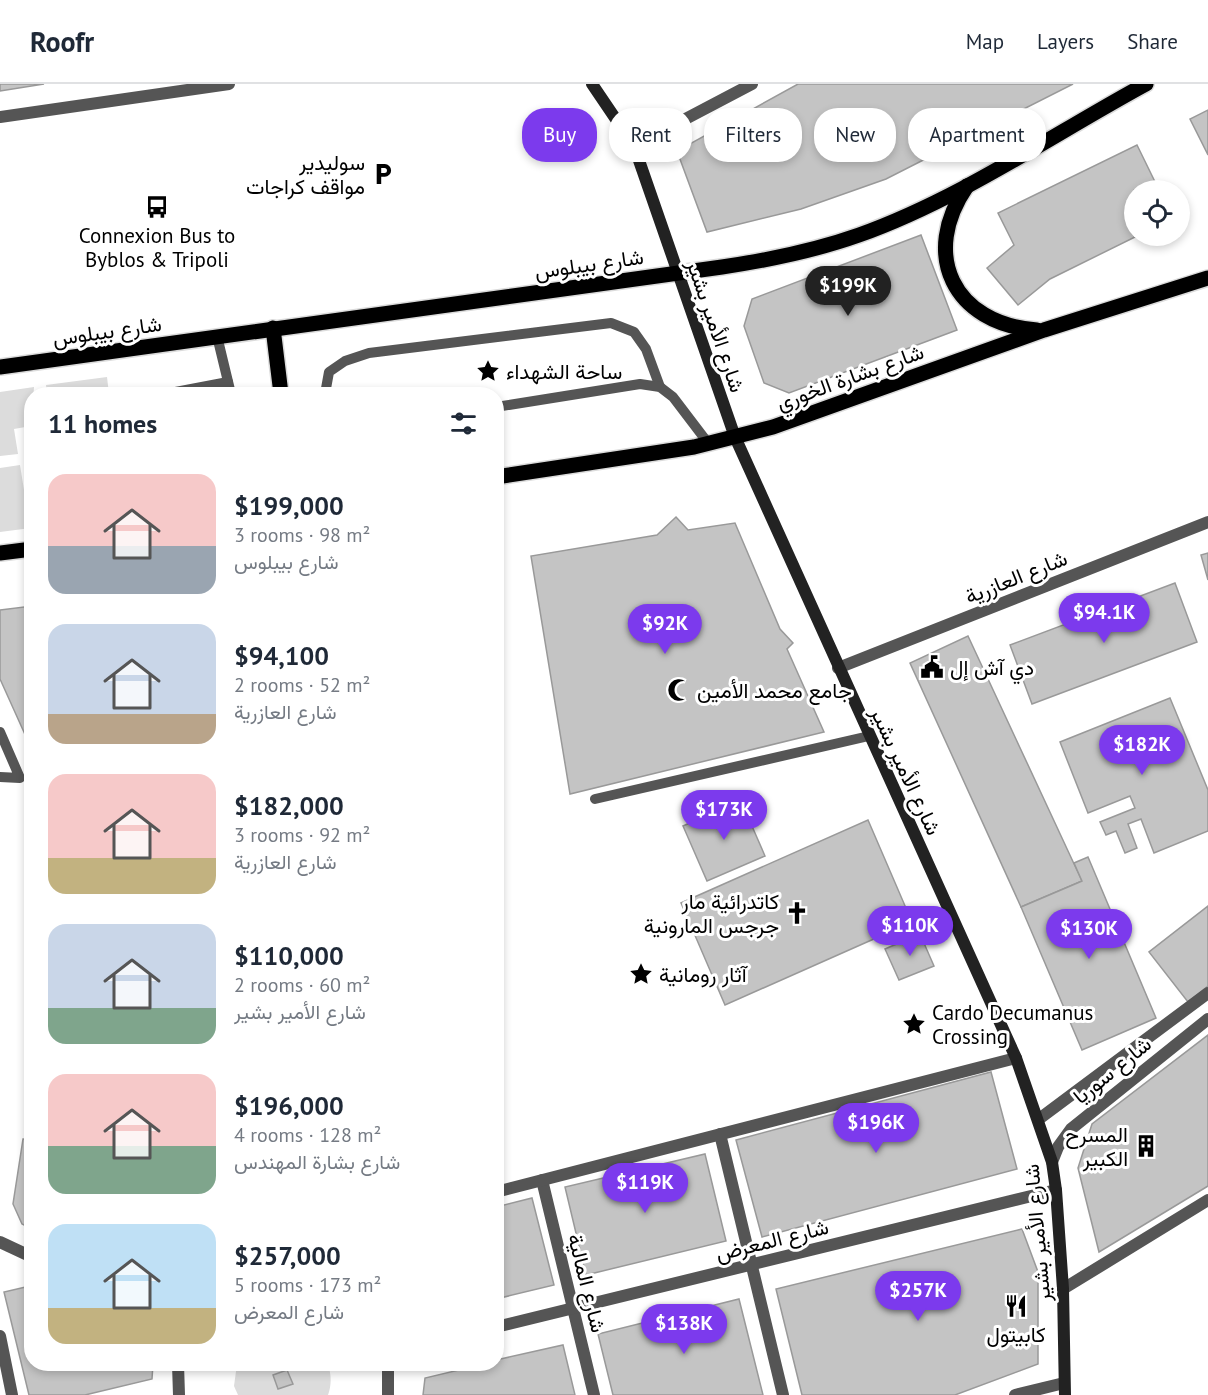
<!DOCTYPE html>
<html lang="en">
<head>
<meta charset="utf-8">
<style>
  :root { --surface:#fff; --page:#f2f2f3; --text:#1f2937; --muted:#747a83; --line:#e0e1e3; --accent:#7c3aed }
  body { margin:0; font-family:"PT Sans",Vazirmatn,sans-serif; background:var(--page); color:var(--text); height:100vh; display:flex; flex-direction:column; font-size:22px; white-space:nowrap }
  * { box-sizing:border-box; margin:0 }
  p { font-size:20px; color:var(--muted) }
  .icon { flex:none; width:33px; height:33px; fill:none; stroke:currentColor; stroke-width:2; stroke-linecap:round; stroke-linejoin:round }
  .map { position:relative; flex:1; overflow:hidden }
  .details { position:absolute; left:24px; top:303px; width:480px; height:984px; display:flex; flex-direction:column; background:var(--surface); border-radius:24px; box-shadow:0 3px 9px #0003 }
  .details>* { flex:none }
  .guide { position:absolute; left:522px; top:24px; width:570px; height:54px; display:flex; gap:12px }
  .fabs { position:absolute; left:1124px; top:96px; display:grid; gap:12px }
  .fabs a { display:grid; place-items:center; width:66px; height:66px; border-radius:50%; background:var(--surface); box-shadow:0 3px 9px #0003; font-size:30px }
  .price { position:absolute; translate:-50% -51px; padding:0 14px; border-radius:21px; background:var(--accent); color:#fff; font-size:20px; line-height:39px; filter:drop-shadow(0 2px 3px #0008) }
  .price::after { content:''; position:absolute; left:50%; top:36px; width:18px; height:14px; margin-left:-9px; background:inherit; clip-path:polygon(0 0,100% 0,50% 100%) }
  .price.selected { background:#222; color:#fff }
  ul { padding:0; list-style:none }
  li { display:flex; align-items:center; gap:18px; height:150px; padding:0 24px }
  li span { display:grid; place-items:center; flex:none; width:168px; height:120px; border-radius:18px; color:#555 }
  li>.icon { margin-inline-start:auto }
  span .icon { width:72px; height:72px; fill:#fffc; stroke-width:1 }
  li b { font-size:26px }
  h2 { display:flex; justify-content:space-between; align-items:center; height:72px; padding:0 24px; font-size:26px }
  .chip { padding:0 21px; border-radius:24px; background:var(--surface); box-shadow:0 3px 9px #0003; font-size:21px; line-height:54px }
  .chip.selected { background:var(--accent); color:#fff }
  header { display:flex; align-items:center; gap:36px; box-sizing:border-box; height:84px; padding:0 30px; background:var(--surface); border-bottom:2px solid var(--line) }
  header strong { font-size:28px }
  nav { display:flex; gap:33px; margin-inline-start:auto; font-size:21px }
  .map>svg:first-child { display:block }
  .green { fill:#dcdcdc }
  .building { fill:#c4c4c4; stroke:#999; stroke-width:1.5 }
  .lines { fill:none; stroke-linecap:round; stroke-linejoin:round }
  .primary-casing { stroke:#dbdbdb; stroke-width:18 }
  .lane { stroke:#555; stroke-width:10 }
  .street { stroke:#555; stroke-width:12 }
  .secondary { stroke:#222; stroke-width:12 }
  .primary { stroke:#000; stroke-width:15 }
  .labels { text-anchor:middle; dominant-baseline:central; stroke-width:6; stroke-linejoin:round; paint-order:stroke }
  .poi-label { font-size:21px; fill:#000; stroke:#fff; text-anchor:start }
  .street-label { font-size:21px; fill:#000; stroke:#fff }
</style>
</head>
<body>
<header>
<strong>Roofr</strong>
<nav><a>Map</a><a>Layers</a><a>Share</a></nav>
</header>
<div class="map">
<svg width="1208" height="1311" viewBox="0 0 1208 1311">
  <rect width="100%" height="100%" fill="#fff"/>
  <g class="green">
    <polygon points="107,293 109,310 47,310 46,301"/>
    <polygon points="34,303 31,342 14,345 18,370 0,372 0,308"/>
    <polygon points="20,381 24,406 31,406 31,444 0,448 0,384"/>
    <path d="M237,1280H328C331,1290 332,1300 328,1311H238L234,1302Z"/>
  </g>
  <g class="building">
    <polygon points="0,0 44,0 0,7"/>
    <polygon points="798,0 1073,0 886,95 801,125 707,148 677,67"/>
    <polygon points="1208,26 1208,71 1190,35"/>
    <polygon points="1137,61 1159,106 1134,106 1134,152 1137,152 1050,195 1018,221 987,184 1014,161 998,129"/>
    <polygon points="921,151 957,246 789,309 764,299 744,242 752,215"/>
    <polygon points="676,433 688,446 735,439 780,545 793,559 787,565 824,648 570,710 531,472 657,451"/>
    <polygon points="1208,469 1208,496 1201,471"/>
    <polygon points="1175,499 1197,558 1032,620 1010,561"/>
    <polygon points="32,522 32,666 0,595 0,526"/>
    <polygon points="968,552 1082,797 1021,823 910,579"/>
    <polygon points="1170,614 1208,706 1208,747 1154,769 1141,735 1128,740 1137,764 1125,769 1116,747 1106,751 1100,738 1135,724 1130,712 1088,729 1060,658"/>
    <polygon points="741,717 765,772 707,797 683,742"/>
    <polygon points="868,736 912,838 725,921 681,819"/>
    <polygon points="1088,773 1156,934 1082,966 1021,823 1082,797 1074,779"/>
    <polygon points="1208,822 1208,902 1188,918 1149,868"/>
    <polygon points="920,850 934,882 899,896 885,865"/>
    <polygon points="1208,951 1208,1102 1099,1168 1078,1084 1092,1040"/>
    <polygon points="991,988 1017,1085 762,1153 736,1056"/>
    <polygon points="23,1055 32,1056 32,1145 22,1140 13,1120"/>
    <polygon points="705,1070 726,1157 586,1191 565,1103"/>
    <polygon points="532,1114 554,1201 496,1215 496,1123"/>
    <polygon points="1022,1145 1038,1188 1038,1280 955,1311 802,1311 776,1205"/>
    <polygon points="30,1202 32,1280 153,1280 152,1295 85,1311 29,1311 4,1208"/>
    <polygon points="739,1215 763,1311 613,1311 598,1250"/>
    <polygon points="563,1261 575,1311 423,1311 425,1294 484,1280 496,1280 496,1276"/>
    <polygon points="287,1286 293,1300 278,1305 273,1291"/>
  </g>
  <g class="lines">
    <g class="primary-casing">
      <g id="primary">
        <path d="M967,102C920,170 953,240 1037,246"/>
        <polyline points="273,244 281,310"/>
        <path d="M0,283L722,183C769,176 814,167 859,151C960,115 1052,51 1146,0"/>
        <polyline points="496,393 694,363 773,343 1044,246 1208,194"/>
        <polyline points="0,469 32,465"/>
      </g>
    </g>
    <g class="lane">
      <polyline points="217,252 231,310"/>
      <polyline points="165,310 228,298"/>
      <polyline points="325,310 329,288 345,277 369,269 611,239 634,248 646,265 660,303"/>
      <polyline points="496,323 640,300 660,303 673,313 708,359"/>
      <polyline points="0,648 20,694 0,693"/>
      <polyline points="595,715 869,652"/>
    </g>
    <g class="street">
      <polyline points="0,33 229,0"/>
      <polyline points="634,62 752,0"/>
      <polyline points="838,584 1208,438"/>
      <polyline points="1039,1035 1208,909"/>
      <polyline points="720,1050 783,1311"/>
      <polyline points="1052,1078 1058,1063 1071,1045 1208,935"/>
      <polyline points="542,1096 594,1311"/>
      <polyline points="496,1108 1016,974"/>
      <polyline points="0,1158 32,1173"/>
      <polyline points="1063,1205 1208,1116"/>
      <polyline points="496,1243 1056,1106"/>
      <polyline points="0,1252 12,1311"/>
      <polyline points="178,1280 179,1311"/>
      <polyline points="388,1280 388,1311"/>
      <polyline points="1015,1311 1064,1299"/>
    </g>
    <polyline class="secondary" points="592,0 634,62 735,353 1016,974 1052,1078 1056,1106 1063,1205 1065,1311"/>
    <use href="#primary" class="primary"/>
  </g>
  <defs>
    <g id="parking-bare" transform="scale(1.8)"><path d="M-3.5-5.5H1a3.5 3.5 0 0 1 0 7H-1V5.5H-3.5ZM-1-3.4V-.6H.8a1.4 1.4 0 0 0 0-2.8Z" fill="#000" stroke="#fff" stroke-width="2.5" paint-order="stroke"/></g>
    <g id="bus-bare" transform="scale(1.8)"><path d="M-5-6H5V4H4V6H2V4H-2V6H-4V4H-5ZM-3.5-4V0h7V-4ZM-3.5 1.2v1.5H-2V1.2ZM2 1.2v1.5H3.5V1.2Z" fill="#000" stroke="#fff" stroke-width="2.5" paint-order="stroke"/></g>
    <g id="sight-bare" transform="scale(1.8)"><path d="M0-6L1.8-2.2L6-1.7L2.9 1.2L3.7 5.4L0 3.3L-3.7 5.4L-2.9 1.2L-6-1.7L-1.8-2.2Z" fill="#000" stroke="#fff" stroke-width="2.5" paint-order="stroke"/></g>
    <g id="civic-bare" transform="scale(1.8)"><path d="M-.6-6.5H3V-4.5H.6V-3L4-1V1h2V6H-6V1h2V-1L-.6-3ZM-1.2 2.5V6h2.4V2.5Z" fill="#000" stroke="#fff" stroke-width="2.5" paint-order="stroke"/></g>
    <g id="mosque-bare" transform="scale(1.8)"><path d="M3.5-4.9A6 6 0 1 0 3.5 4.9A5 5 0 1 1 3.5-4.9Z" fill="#000" stroke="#fff" stroke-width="2.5" paint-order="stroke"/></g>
    <g id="church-bare" transform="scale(1.8)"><path d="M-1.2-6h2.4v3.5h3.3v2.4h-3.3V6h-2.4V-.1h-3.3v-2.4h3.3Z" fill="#000" stroke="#fff" stroke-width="2.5" paint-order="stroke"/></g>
    <g id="building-bare" transform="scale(1.8)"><path d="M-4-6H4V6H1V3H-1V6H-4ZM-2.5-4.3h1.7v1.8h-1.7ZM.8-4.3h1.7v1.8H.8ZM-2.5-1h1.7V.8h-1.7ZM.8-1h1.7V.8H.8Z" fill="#000" stroke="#fff" stroke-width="2.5" paint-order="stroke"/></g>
    <g id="restaurant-bare" transform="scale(1.8)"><path d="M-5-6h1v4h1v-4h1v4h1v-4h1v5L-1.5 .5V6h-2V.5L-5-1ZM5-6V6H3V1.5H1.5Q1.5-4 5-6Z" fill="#000" stroke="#fff" stroke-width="2.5" paint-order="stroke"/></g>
  </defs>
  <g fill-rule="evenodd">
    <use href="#parking-bare" x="383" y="90"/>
    <use href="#bus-bare" x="157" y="123"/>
    <use href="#sight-bare" x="488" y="287"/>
    <use href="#civic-bare" x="932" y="583"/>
    <use href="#mosque-bare" x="679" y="606"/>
    <use href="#church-bare" x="797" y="829"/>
    <use href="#sight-bare" x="641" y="890"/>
    <use href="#sight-bare" x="914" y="940"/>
    <use href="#building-bare" x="1146" y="1062"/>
    <use href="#restaurant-bare" x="1016" y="1222"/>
  </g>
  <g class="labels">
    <g class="poi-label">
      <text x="365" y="78" text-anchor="end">سوليدير<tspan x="365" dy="24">مواقف كراجات</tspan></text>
      <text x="157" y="151" text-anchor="middle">Connexion Bus to<tspan x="157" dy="24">Byblos &amp; Tripoli</tspan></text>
      <text x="506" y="287">ساحة الشهداء</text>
      <text x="950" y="583">دي آش إل</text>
      <text x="697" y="606">جامع محمد الأمين</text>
      <text x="779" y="817" text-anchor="end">كاتدرائية مار<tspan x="779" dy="24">جرجس المارونية</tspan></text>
      <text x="659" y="890">آثار رومانية</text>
      <text x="932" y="928">Cardo Decumanus<tspan x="932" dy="24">Crossing</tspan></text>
      <text x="1128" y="1050" text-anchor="end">المسرح<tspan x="1128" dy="24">الكبير</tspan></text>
      <text x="1016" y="1250" text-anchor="middle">كابيتول</text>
    </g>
    <g class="street-label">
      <text transform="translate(589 180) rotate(-8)">شارع بيبلوس</text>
      <text transform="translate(716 242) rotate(71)">شارع الأمير بشير</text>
      <text transform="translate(107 247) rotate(-8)">شارع بيبلوس</text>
      <text transform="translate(850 293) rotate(-20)">شارع بشارة الخوري</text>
      <text transform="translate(1016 493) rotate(-22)">شارع العازرية</text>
      <text transform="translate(906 687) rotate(65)">شارع الأمير بشير</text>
      <text transform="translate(1112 986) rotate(-39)">شارع سوريا</text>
      <text transform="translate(1037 1149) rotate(-95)">شارع الأمير بشير</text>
      <text transform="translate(772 1156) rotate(-14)">شارع المعرض</text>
      <text transform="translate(587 1199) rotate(76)">شارع المالية</text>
    </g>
  </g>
</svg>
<div class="fabs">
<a><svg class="icon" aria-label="locate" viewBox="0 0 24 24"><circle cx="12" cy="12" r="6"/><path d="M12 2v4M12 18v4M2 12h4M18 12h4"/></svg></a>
</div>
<b class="price selected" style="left:848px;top:233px">$199K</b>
<b class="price" style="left:1104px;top:560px">$94.1K</b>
<b class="price" style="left:665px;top:571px">$92K</b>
<b class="price" style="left:1142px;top:692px">$182K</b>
<b class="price" style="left:724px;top:757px">$173K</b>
<b class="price" style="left:910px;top:873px">$110K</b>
<b class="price" style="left:1089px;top:876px">$130K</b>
<b class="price" style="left:876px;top:1070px">$196K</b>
<b class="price" style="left:645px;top:1130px">$119K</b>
<b class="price" style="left:918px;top:1238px">$257K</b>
<b class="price" style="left:684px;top:1271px">$138K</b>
<div class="guide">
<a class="chip selected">Buy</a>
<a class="chip">Rent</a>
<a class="chip">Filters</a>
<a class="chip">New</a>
<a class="chip">Apartment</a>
</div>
<section class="details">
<h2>11 homes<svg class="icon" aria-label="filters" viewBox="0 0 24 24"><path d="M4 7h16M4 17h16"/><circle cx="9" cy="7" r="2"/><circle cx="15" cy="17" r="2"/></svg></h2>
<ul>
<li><span style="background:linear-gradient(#f6c9c9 60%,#9aa5b1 0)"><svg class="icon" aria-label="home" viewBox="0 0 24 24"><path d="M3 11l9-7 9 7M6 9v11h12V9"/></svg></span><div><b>$199,000</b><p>3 rooms · 98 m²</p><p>شارع بيبلوس</p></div></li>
<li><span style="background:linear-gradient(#c9d6e8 75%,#b9a48a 0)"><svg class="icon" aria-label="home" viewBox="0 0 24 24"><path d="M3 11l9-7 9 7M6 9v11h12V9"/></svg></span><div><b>$94,100</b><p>2 rooms · 52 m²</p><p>شارع العازرية</p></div></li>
<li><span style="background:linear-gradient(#f6c9c9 70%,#c2b280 0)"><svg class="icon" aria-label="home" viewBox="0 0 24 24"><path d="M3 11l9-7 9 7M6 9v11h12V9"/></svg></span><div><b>$182,000</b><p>3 rooms · 92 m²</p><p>شارع العازرية</p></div></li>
<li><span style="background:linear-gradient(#c9d6e8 70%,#7fa58c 0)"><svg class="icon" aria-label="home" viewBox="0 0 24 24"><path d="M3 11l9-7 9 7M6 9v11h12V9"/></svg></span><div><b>$110,000</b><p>2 rooms · 60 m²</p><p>شارع الأمير بشير</p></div></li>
<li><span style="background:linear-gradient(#f6c9c9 60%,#7fa58c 0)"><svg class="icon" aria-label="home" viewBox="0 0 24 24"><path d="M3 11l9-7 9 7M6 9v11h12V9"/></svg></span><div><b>$196,000</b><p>4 rooms · 128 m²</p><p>شارع بشارة المهندس</p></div></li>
<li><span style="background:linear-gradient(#bfe0f5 70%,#c2b280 0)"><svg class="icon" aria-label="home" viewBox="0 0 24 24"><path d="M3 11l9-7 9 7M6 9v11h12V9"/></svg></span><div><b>$257,000</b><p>5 rooms · 173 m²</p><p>شارع المعرض</p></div></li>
</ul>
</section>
</div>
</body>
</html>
